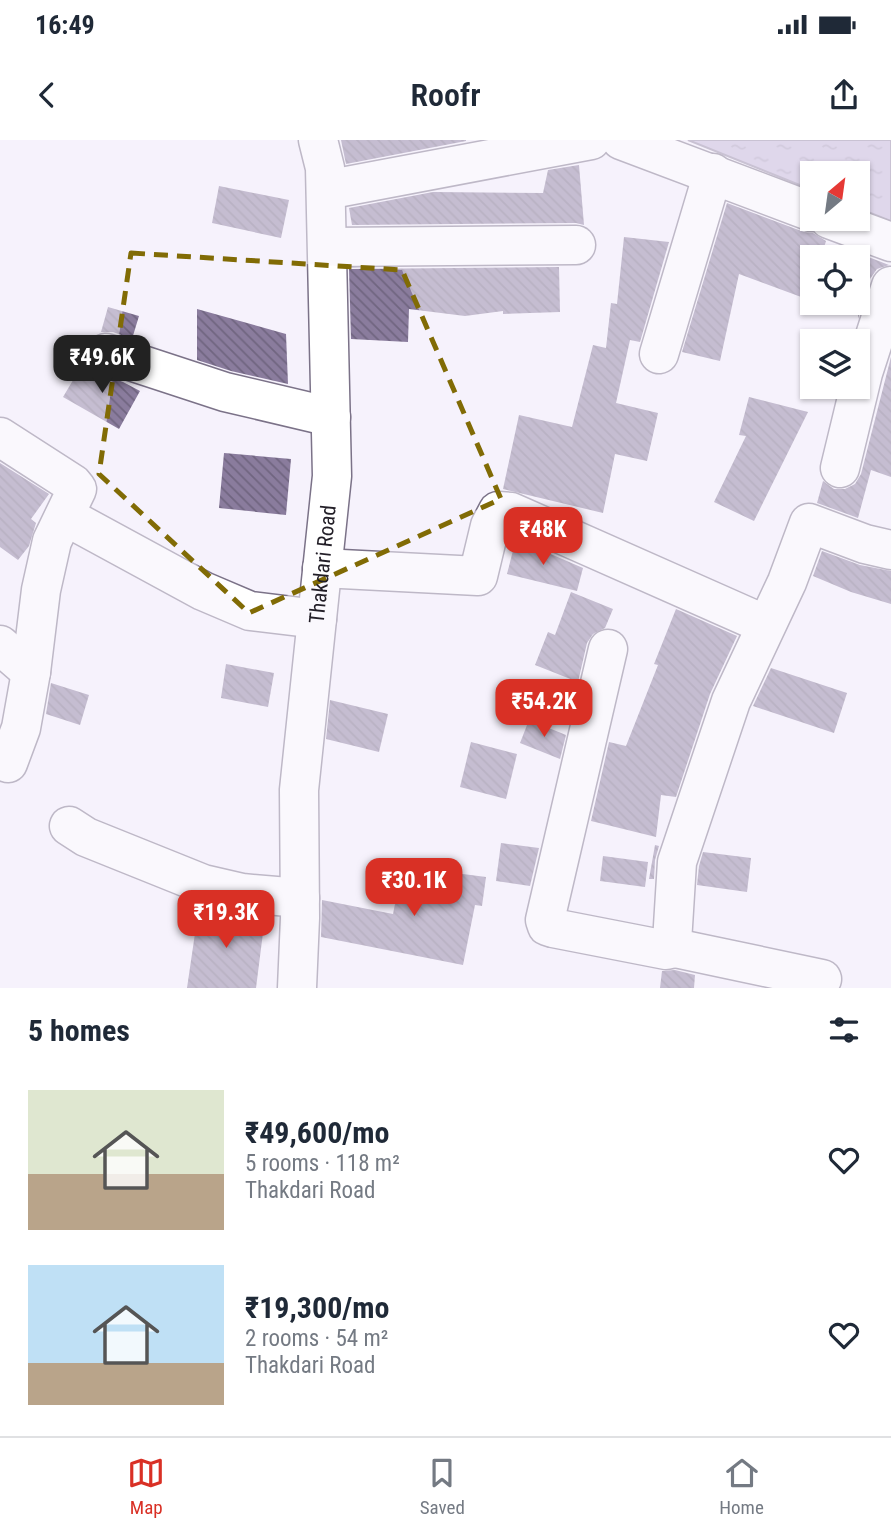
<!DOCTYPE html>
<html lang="en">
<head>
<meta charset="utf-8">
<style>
  :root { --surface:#fff; --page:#f6f6f7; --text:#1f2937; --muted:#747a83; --line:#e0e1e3; --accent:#d93025 }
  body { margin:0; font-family:"Roboto Condensed",sans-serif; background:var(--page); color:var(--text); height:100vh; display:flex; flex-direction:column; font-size:26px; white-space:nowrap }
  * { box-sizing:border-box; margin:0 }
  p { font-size:23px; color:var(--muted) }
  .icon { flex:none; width:38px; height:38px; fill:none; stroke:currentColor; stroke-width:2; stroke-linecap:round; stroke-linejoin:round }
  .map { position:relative; height:848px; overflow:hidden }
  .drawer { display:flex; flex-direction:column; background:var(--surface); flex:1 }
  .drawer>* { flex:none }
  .needle { width:46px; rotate:29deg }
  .fabs { position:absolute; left:800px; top:21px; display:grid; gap:14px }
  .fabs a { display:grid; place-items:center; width:70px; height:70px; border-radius:0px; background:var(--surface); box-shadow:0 2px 5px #0004; font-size:35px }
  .price { position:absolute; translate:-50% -60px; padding:0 16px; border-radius:14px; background:var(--accent); color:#fff; font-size:23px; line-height:46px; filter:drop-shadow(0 2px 4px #0008) }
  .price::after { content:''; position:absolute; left:50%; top:42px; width:21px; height:16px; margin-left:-10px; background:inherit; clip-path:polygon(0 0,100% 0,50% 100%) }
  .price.on { background:#222; color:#fff }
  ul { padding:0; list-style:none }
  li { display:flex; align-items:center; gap:21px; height:175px; padding:0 28px }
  li span { display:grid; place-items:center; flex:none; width:196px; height:140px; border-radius:0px; color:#555 }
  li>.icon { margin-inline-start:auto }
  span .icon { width:84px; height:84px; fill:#fffc; stroke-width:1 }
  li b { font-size:30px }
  h2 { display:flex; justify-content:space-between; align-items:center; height:84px; padding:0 28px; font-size:30px }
  .status { display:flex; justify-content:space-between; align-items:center; height:49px; padding:0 35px; background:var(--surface); direction:ltr }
  .status svg { height:19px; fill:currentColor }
  header { display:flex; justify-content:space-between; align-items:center; height:91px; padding:0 28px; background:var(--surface); font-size:32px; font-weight:600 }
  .dock { display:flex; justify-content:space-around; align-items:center; height:98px; border-top:2px solid var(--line); background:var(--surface); font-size:19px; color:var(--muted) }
  .dock a { display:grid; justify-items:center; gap:4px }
  .dock .on { color:var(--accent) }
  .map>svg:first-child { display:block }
  .water { fill:url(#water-ripples); stroke:#9388a3; stroke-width:2 }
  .building { fill:url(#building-back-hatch) }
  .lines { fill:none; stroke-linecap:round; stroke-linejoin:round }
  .minor-casing { stroke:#7b7288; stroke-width:41 }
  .minor { stroke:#fff; stroke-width:38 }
  .marked { fill:none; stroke:#816b05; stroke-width:5; stroke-dasharray:14 9; stroke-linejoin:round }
  .labels { text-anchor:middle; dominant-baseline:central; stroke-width:7; stroke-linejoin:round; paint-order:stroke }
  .street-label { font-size:21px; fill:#221e27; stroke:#fff }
</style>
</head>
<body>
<div class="status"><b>16:49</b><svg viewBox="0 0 49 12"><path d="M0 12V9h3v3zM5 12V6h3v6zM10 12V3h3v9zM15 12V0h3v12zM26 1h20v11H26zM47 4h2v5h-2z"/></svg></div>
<header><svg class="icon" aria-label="back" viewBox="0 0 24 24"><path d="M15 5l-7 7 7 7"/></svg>Roofr<svg class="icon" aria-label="share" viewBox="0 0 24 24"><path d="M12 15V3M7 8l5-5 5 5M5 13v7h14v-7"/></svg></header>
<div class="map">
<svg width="891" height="848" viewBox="0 0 891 848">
  <defs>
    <pattern id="water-ripples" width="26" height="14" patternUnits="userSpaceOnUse" patternTransform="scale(1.75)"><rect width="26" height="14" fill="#c3b5d8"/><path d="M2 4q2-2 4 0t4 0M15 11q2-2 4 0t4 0" fill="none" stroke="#a79bb9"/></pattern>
    <pattern id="building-back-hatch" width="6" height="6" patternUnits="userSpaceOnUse" patternTransform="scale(1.75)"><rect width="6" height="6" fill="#8a7c9d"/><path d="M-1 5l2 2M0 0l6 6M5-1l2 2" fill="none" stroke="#706580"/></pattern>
  </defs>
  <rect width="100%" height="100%" fill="#f6f2fc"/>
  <polygon class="water" points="688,0 891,0 891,81 858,68 858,33 812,33 812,50"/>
  <g class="building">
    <polygon points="341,0 466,0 466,1 346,24"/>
    <polygon points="579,25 584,85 576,83 352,85 349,68 433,52 543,53 548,30"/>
    <polygon points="219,46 289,60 281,98 212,83"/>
    <polygon points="727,63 804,92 813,93 826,101 821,117 812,117 812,161 739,134 720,221 682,212"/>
    <polygon points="624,97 669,102 640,202 630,200 616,263 658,273 647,321 615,314 603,373 503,349 519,275 572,287 593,205 606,208 611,163 617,164"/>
    <polygon points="858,113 889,125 877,129 870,139 858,179"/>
    <polygon points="559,127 560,172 503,174 503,171 465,176 409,169 408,202 351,199 349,129"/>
    <polygon points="108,167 139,176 132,199 113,192 101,192"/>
    <polygon points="197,169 286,194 288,244 231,231 197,220"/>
    <polygon points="891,217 891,337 871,330 858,378 817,363 823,341 834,349 845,349 855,344 861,334"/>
    <polygon points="85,220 90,228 99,233 123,242 140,251 119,289 63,257"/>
    <polygon points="749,257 808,272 754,381 714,362 746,296 739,295"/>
    <polygon points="224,313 291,319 286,375 219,368"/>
    <polygon points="0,323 49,354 31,379 36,383 29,406 18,420 0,407"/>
    <polygon points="516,399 583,428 577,451 507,434"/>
    <polygon points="822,411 860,425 891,431 891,464 851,452 813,436"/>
    <polygon points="571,452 613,469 605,488 593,494 587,503 578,542 535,525 548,492 555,495"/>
    <polygon points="676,469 737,496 710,554 676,657 661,655 656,697 591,681 609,602 626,606 658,525 654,524"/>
    <polygon points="226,524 274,533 268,567 221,558"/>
    <polygon points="771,528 847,553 834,593 753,566"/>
    <polygon points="51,543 89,555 80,585 46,574"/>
    <polygon points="330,560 388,574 379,612 326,599"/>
    <polygon points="529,580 566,595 560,619 520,603"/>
    <polygon points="471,602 517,614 506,659 460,647"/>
    <polygon points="501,703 539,708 530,746 496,741"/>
    <polygon points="655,705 659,706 655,720 654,739 649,739"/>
    <polygon points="703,712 751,718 747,752 697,745 699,726"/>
    <polygon points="603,716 648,722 645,747 600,741"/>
    <polygon points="409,727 486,737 482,766 475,765 463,825 321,797 322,760 393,774 396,759 405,761"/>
    <polygon points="199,766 237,774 265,777 256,848 187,848"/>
    <polygon points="675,830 695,835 694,848 660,848 662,831"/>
  </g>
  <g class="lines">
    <g class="minor-casing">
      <g id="minor">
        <polyline points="621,0 812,72"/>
        <polyline points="326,50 591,0"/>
        <polyline points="829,79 891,102"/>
        <polyline points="328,107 576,105"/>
        <polyline points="106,213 225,252 331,277"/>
        <polyline points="659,214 713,33"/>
        <polyline points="0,297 73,344 77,349 52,401 41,450 31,532 21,588 8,623"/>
        <polyline points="840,328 863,233 891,146"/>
        <polyline points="65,376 203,451 250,471 317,479"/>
        <polyline points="322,428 478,436 490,386 498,371 511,372 766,485"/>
        <polyline points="0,505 31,532"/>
        <polyline points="608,509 545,780 547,786 553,788 666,810 675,808"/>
        <polyline points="69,686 86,697 203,744 242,753 300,758"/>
        <polyline points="822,839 675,808 672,802 677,722 731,561 787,442 809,383 865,404 891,410"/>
        <path id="s1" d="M297,848L300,778L299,650L332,336L325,28L318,0"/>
      </g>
    </g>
    <use href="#minor" class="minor"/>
  </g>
  <path d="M0 0H891V848H0ZM131,113L402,130L501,359L249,473L99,334Z" fill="#f6f2fc" fill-opacity=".55" fill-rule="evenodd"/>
  <path class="marked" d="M131,113L402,130L501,359L249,473L99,334Z"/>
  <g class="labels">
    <g class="street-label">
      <text stroke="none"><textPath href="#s1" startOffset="425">Thakdari Road</textPath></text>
    </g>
  </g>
</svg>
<div class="fabs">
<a><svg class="needle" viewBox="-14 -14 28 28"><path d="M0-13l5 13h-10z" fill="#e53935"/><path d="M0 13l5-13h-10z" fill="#747a83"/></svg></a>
<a><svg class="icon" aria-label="locate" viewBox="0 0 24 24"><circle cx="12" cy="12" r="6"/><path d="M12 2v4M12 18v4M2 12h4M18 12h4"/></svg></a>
<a><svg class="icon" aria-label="layers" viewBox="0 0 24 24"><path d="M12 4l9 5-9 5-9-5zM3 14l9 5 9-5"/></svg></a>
</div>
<b class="price on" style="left:102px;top:255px">₹49.6K</b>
<b class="price" style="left:543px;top:427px">₹48K</b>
<b class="price" style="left:544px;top:599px">₹54.2K</b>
<b class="price" style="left:414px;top:778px">₹30.1K</b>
<b class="price" style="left:226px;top:810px">₹19.3K</b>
</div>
<section class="drawer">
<h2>5 homes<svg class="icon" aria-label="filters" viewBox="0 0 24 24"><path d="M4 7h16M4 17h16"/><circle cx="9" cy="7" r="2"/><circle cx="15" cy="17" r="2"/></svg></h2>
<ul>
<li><span style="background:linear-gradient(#dfe7d0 60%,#b9a48a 0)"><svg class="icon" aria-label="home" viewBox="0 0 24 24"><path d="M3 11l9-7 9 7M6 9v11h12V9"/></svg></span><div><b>₹49,600/mo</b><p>5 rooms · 118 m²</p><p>Thakdari Road</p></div><svg class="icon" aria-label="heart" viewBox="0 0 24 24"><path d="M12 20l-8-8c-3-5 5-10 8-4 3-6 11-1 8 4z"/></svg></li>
<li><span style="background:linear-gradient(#bfe0f5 70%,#b9a48a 0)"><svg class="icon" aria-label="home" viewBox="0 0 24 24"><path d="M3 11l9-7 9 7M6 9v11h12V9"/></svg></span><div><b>₹19,300/mo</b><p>2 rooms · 54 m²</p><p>Thakdari Road</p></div><svg class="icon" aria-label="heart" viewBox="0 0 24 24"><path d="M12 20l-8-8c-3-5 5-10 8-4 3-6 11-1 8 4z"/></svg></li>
</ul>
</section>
<nav class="dock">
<a class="on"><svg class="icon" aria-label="map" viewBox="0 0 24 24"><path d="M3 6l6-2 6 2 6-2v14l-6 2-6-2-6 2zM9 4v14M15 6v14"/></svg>Map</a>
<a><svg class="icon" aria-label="saved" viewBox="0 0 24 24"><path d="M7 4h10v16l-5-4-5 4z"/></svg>Saved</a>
<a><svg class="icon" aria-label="home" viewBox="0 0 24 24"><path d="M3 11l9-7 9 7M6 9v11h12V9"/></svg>Home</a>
</nav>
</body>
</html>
